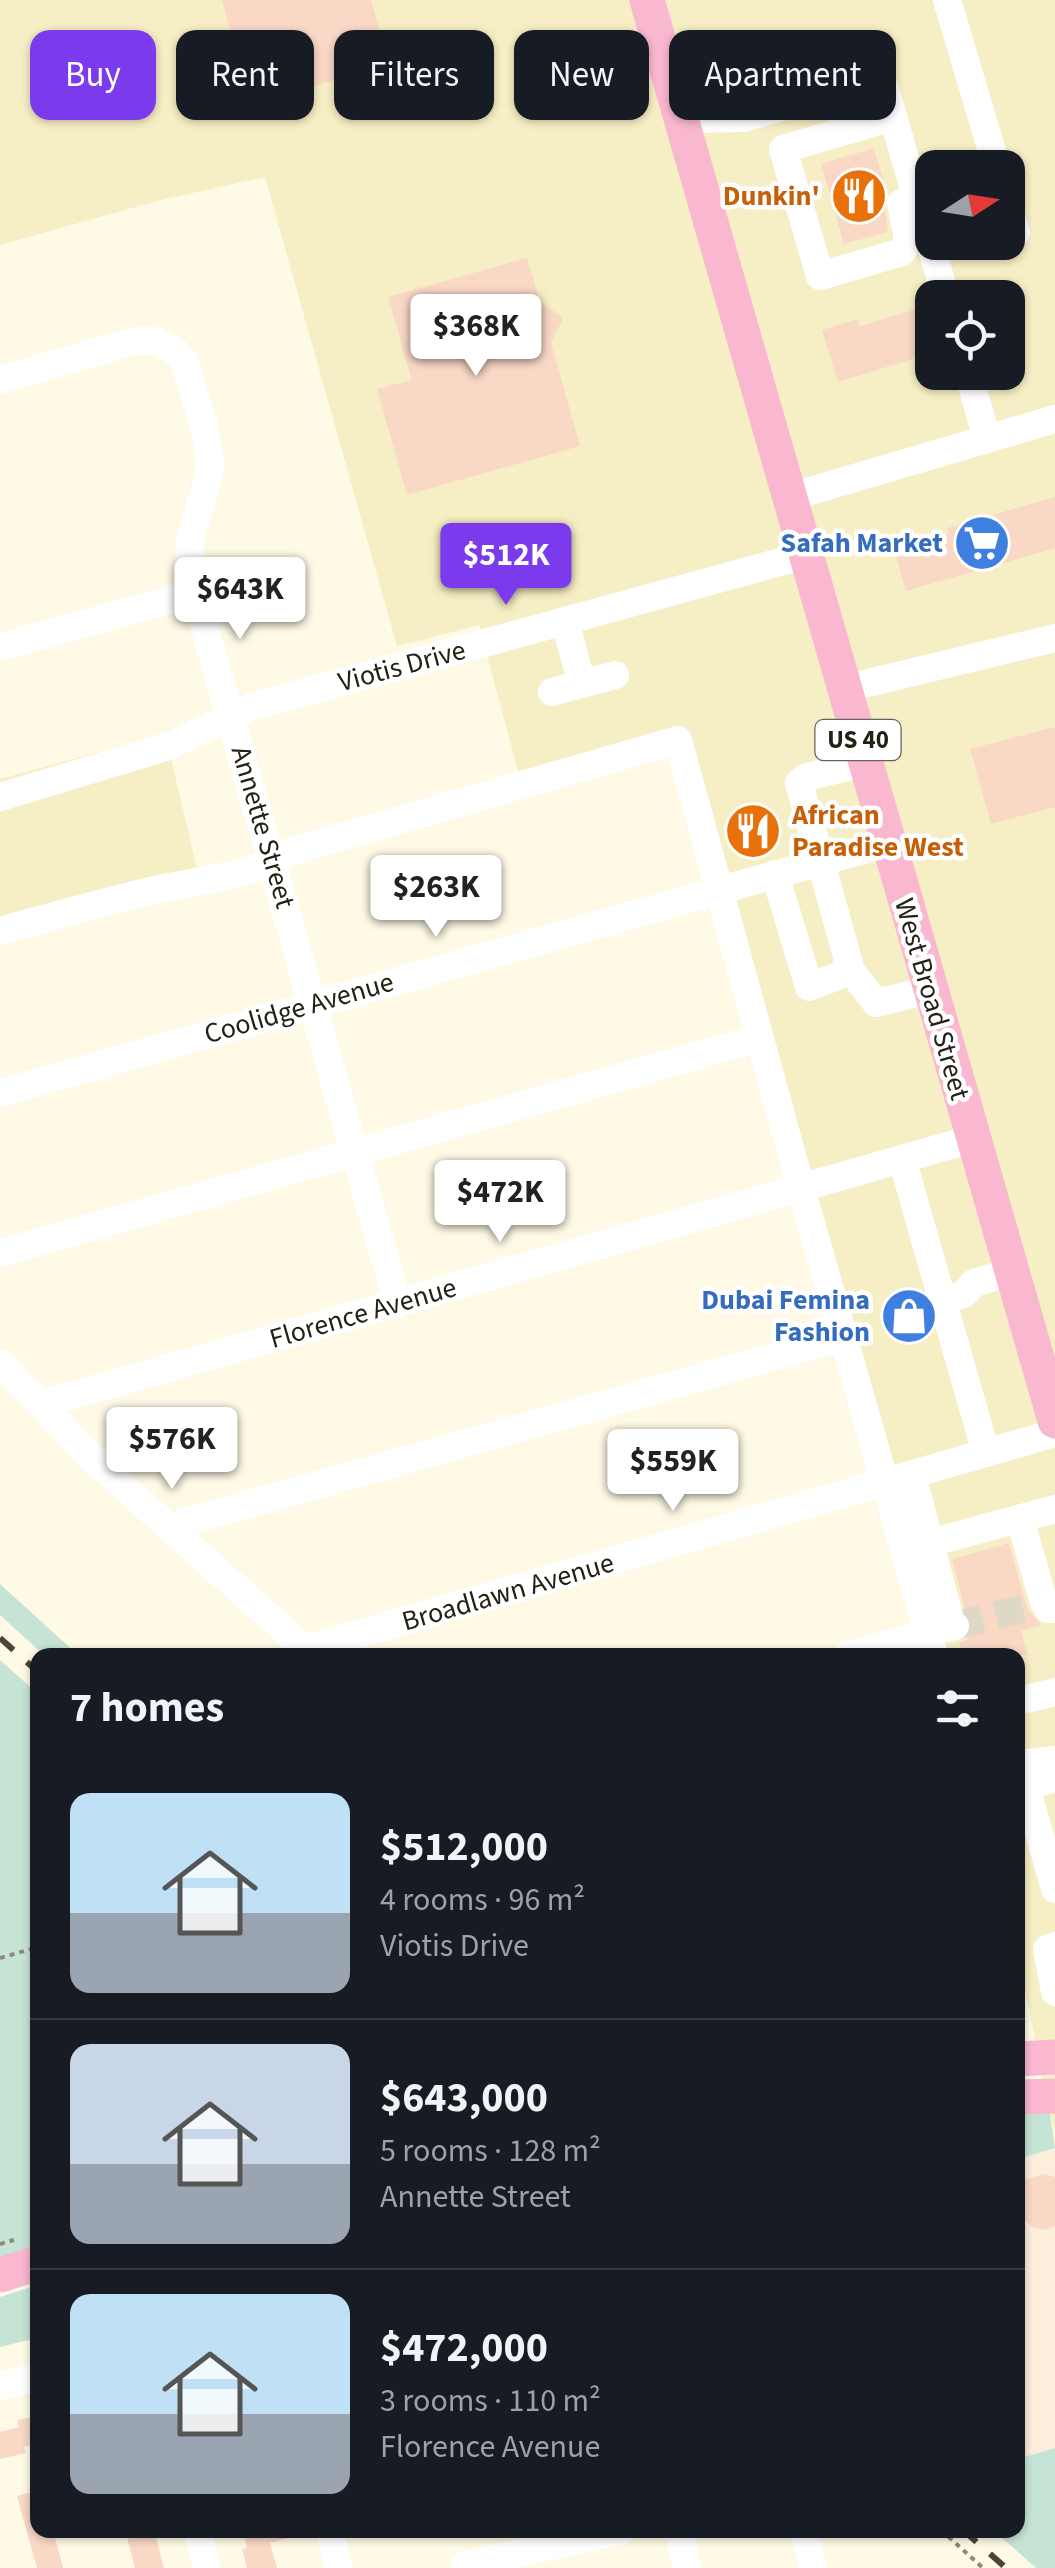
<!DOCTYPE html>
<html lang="en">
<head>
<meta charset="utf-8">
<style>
  :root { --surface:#171b24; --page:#242831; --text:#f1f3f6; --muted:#9ea1a6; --line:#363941; --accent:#7c3aed }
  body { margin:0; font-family:"Source Sans 3",sans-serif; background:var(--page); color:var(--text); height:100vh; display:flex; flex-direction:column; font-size:38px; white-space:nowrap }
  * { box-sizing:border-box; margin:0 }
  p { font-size:32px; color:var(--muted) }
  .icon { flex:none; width:55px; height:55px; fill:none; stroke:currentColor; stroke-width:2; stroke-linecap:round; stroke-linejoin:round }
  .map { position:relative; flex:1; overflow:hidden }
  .panel { position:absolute; left:30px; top:1648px; width:995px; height:890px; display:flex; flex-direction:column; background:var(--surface); border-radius:20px; box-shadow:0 2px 8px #0004 }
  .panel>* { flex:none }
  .guide { position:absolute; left:30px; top:30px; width:995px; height:90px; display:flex; gap:20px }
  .needle { width:65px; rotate:78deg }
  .buttons { position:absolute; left:915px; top:150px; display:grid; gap:20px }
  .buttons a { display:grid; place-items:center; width:110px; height:110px; border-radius:20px; background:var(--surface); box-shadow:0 2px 8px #0004; font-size:50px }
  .price { position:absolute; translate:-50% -85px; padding:0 22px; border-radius:10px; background:#fff; color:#222; font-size:32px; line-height:65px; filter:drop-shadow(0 2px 5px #0008) }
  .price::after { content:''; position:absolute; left:50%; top:60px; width:30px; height:22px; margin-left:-15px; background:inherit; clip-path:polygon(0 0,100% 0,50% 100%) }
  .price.on { background:var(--accent); color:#fff }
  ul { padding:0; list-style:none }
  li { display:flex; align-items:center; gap:30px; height:250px; padding:0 40px }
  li+li { border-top:2px solid var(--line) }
  li span { display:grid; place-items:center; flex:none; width:280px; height:200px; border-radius:20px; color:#555 }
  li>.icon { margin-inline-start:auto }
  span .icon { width:120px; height:120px; fill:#fffc; stroke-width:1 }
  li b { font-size:42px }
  h2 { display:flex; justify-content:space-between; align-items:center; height:120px; padding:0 40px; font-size:42px }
  .pill { padding:0 35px; border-radius:20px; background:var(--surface); box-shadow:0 2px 8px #0004; font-size:35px; line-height:90px }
  .pill.on { background:var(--accent); color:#fff }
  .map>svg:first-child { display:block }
  .built { fill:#f6eec4; fill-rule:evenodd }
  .industrial { fill:#fceeda }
  .green { fill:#c6e4d5 }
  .building { fill:#fad8c6 }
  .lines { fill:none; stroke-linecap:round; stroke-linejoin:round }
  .minor-tunnel { stroke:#ddd9c6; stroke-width:28; stroke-dasharray:28 14; stroke-linecap:butt }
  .path { stroke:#8e8a7a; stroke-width:4; stroke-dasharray:5 5; stroke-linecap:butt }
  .minor { stroke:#fff; stroke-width:28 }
  .major { stroke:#fab7d0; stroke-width:35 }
  .rail { stroke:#494538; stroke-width:6; stroke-dasharray:18 18; stroke-linecap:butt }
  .labels { text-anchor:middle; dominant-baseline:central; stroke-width:9; stroke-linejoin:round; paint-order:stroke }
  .shield { fill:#fff; stroke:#65635a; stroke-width:2.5 }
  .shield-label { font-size:25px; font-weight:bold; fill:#232014 }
  .food-label { font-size:28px; font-weight:bold; fill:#c56008; stroke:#fff; text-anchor:end }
  .shop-label { font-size:28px; font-weight:bold; fill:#366cbe; stroke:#fff; text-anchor:end }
  .street-label { font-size:28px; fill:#232014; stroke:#fff }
</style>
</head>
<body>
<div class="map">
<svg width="1055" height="2568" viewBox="0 0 1055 2568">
  <rect width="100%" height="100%" fill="#fefae6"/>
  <g class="built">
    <path d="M0,0H1055V2135L1018,1956V1655H935L677,742L522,786L479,625L397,646L265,177L157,201L0,245ZM932,168H1008V242H932ZM932,298H1008V372H932Z"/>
    <polygon points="165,734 198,873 0,930 0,779"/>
  </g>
  <polygon class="industrial" points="1055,2148 1055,2448 1018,2459 1018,2159"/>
  <g class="green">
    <polygon points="0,1584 78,1655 44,1655 0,1615"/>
    <polygon points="0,1660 38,1694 37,2246 0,2258"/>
    <polygon points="1050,2113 1055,2148 1018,2159 1018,2115"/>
    <polygon points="37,2285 37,2338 0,2347 0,2297"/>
    <polygon points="1055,2448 1055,2568 1036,2568 1001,2537 1006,2530 1018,2530 1018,2516 1022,2511 1018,2507 1018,2459"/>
  </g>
  <g class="building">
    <polygon points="222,0 371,0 390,70 351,81 349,76 250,104"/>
    <polygon points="874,148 887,193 884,205 888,232 844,244 821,164"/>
    <polygon points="527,258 540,301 563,318 551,343 580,446 407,495 377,389 412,380 388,297"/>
    <polygon points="917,309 920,318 926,316 932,336 932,353 838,382 822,330 858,319 860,326"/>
    <polygon points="1055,497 1055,548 906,591 894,550 949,534 947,528"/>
    <polygon points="1055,727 1055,807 991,824 970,749"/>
    <polygon points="1009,1543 1027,1608 1041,1625 1021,1631 1028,1655 963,1655 959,1643 968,1638 972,1622 966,1613 952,1559"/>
    <polygon points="1045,2174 1055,2177 1055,2226 1046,2230 1034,2228 1018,2214 1018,2190 1023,2181"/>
    <polygon points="38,2416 38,2444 24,2447 26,2453 0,2459 0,2432 19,2427 17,2420"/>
    <polygon points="38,2490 38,2530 53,2530 63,2568 37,2568 17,2496"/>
    <polygon points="125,2530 154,2530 164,2568 135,2568"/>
    <polygon points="242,2530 300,2530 300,2535 270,2543 277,2568 247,2568 242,2549 247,2548"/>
  </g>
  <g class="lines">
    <polyline class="minor-tunnel" points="955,1626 1036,1605"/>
    <g class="path">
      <polyline points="0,1958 38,1947"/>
      <polyline points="0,2244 14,2240"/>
      <polyline points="941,2530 983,2568"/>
    </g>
    <g class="minor">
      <polyline points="947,0 997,168"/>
      <polyline points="893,117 783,149 820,276 902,252 908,241 901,203"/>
      <polyline points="681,119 735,85 872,45 946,298"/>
      <polyline points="682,119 744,118 882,78"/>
      <polyline points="1008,204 1016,233"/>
      <polyline points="968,372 987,439"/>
      <polyline points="0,380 134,341 156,341 175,351 184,361 205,429 210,462 208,478 189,544 195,593 398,1304"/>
      <polyline points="790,497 1055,419"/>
      <polyline points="565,622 582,684"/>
      <polyline points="0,647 195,593"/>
      <polyline points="843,689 1055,638"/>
      <polyline points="552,692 615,675"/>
      <polyline points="0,797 169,746 250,707 806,555"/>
      <polyline points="775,874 809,987 851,971 799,783 806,777 865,763"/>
      <path d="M0,931C50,917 100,903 151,891C198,880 250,877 292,851L678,740L801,1188L934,1655"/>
      <polyline points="851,971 876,1003 929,990"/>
      <polyline points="0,1093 888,843"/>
      <polyline points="902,1159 986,1453"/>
      <polyline points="0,1253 759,1038"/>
      <polyline points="943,1301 964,1294 974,1283 1010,1272"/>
      <polyline points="0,1363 95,1461 312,1655"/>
      <polyline points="42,1404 972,1139"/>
      <polyline points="912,1475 930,1543 1055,1509"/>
      <polyline points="1020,1519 1044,1603 1048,1609 1055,1609"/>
      <polyline points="175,1532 185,1522 844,1337"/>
      <polyline points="930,1543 952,1627"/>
      <polyline points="306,1649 1055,1433"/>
      <polyline points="848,1655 955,1626"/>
      <polyline points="1018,1701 1055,1692"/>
      <polyline points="1018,1764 1055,1760"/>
      <polyline points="1026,1787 1055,1889"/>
      <polyline points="1018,1789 1055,1778"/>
      <polyline points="1055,1946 1047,1949 1055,1992"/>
      <polyline points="0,2386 38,2377"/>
      <polyline points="197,2530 207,2568"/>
      <polyline points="329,2530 339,2568"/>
      <polyline points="679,2530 687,2568"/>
      <polyline points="804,2530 813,2568"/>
      <polyline points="465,2568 465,2565 623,2530"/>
    </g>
    <g class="major">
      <polyline points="647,0 1055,1421"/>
      <polyline points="1018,2059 1055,2057"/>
      <polyline points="1018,2097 1055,2096"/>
      <polyline points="0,2275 38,2263"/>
    </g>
    <g class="rail">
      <polyline points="0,1638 38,1672"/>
      <polyline points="963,2530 1006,2568"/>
    </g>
  </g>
  <defs>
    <g id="restaurant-disc" transform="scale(2.875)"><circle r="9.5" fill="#e8710a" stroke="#fff"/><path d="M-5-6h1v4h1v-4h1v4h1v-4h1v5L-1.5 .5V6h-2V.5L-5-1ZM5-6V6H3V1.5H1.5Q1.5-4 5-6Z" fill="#fff"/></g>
    <g id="supermarket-disc" transform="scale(2.875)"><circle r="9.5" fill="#3f7fe0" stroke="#fff"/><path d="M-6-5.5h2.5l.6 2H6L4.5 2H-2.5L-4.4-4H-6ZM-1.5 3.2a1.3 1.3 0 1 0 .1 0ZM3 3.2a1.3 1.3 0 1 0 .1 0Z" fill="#fff"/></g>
    <g id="shop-disc" transform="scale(2.875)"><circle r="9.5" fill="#3f7fe0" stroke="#fff"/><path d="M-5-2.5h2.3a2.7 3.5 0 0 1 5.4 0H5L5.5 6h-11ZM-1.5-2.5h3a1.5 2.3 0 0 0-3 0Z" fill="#fff"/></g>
  </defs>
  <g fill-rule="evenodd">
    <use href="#restaurant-disc" x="859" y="196"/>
    <use href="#supermarket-disc" x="982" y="543"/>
    <use href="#restaurant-disc" x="753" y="831"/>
    <use href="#shop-disc" x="909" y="1316"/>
  </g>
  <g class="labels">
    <rect class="shield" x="815.5" y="720" width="85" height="40" rx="8"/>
    <g class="shield-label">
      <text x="858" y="740">US 40</text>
    </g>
    <g class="food-label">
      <text x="820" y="196">Dunkin'</text>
      <text x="792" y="815" text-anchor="start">African<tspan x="792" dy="32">Paradise West</tspan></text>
    </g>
    <g class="shop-label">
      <text x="943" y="543">Safah Market</text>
      <text x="870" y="1300">Dubai Femina<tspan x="870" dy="32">Fashion</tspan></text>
    </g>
    <g class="street-label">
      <text transform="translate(402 666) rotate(-15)">Viotis Drive</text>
      <text transform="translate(263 827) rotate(74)">Annette Street</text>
      <text transform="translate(932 999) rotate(74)">West Broad Street</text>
      <text transform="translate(299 1008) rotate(-16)">Coolidge Avenue</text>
      <text transform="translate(363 1313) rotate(-16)">Florence Avenue</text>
      <text transform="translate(508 1592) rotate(-16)">Broadlawn Avenue</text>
    </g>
  </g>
</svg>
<div class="buttons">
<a><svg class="needle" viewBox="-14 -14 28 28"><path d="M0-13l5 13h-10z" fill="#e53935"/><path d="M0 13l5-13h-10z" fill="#9ea1a6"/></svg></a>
<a><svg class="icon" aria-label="locate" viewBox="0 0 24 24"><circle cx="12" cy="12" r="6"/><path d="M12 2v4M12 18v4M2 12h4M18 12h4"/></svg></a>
</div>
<b class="price" style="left:476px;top:379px">$368K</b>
<b class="price on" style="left:506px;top:608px">$512K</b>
<b class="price" style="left:240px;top:642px">$643K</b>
<b class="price" style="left:436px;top:940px">$263K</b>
<b class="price" style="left:500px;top:1245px">$472K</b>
<b class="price" style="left:172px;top:1492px">$576K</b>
<b class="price" style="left:673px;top:1514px">$559K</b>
<div class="guide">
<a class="pill on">Buy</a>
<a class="pill">Rent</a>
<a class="pill">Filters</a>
<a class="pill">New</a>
<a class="pill">Apartment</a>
</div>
<section class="panel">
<h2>7 homes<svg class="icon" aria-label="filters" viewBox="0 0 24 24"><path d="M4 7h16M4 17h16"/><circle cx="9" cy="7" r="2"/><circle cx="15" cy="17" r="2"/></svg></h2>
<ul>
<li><span style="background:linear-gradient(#bfe0f5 60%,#9aa5b1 0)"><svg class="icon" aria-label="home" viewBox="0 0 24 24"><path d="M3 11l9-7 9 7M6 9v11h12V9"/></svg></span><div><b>$512,000</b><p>4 rooms · 96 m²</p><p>Viotis Drive</p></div></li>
<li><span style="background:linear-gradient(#c9d6e8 60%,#9aa5b1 0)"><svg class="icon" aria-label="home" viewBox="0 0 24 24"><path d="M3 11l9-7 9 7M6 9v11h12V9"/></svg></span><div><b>$643,000</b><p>5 rooms · 128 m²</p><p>Annette Street</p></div></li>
<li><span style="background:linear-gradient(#bfe0f5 60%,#9aa5b1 0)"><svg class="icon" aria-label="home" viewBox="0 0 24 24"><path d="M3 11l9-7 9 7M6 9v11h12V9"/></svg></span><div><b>$472,000</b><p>3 rooms · 110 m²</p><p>Florence Avenue</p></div></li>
</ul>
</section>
</div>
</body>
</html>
